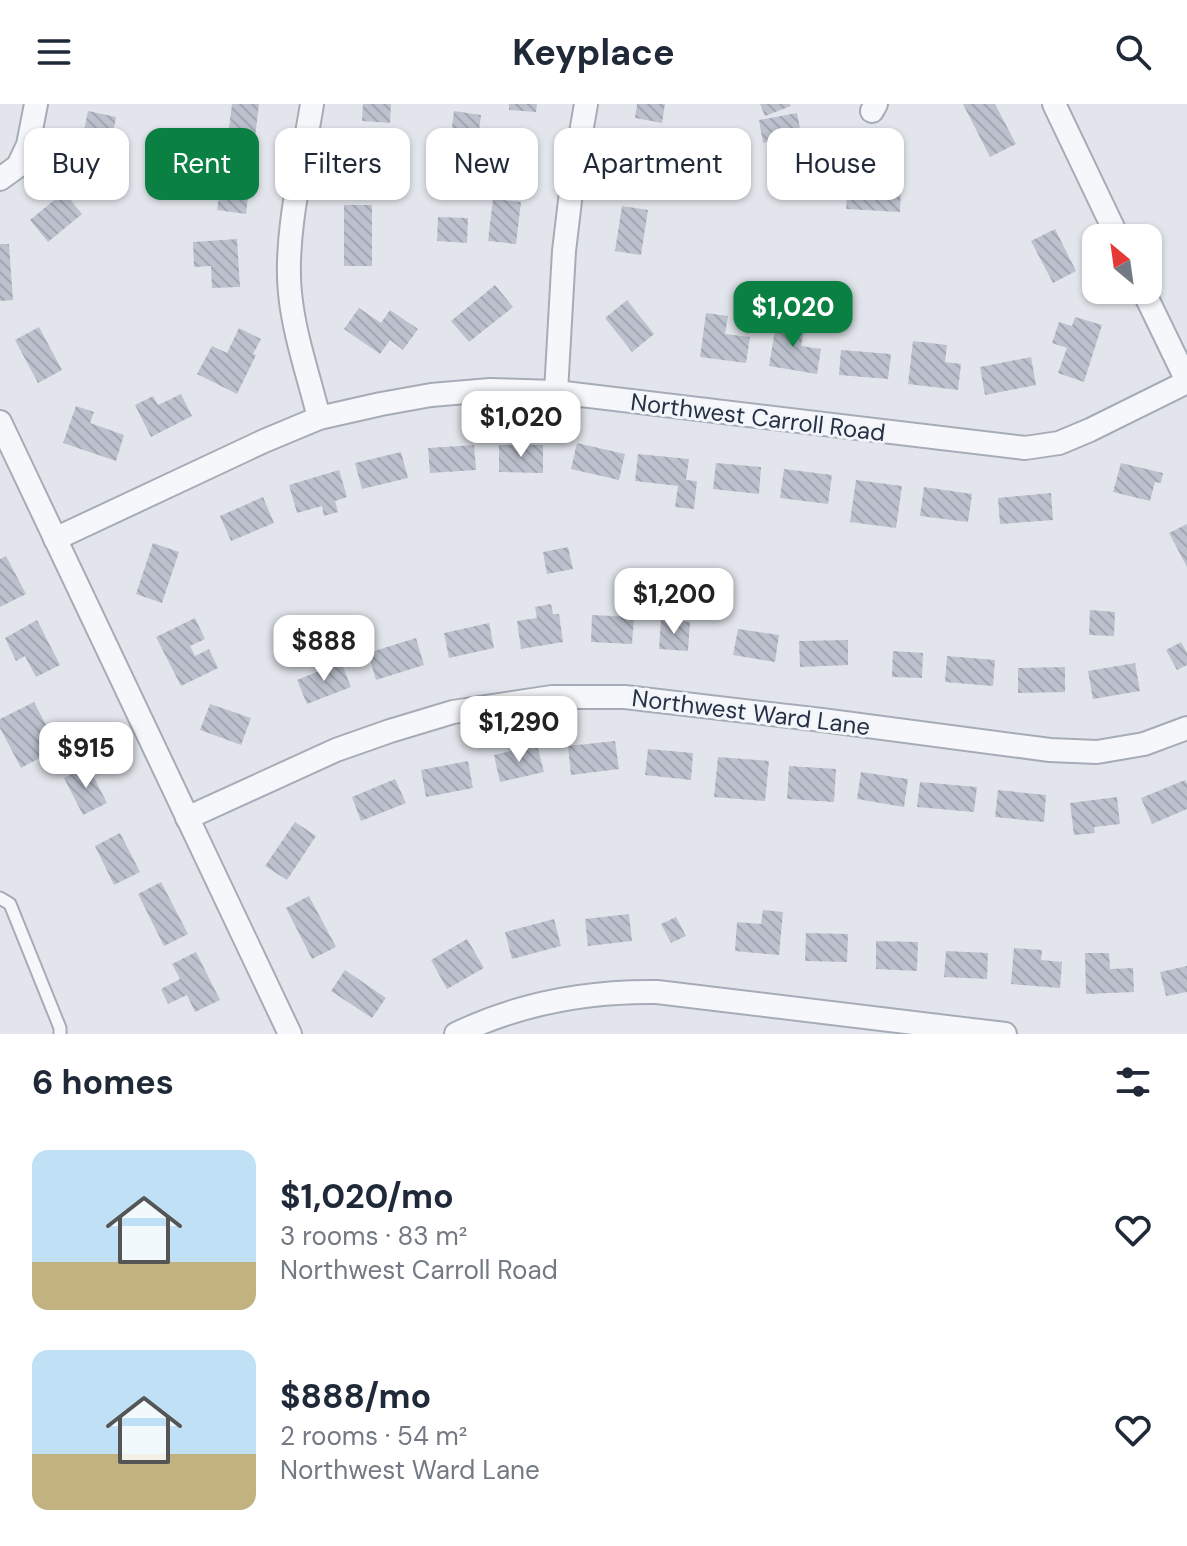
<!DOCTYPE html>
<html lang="en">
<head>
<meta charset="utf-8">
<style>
  :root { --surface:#fff; --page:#f2f2f3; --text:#1f2937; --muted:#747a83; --accent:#0b8043 }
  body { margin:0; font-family:"DM Sans",sans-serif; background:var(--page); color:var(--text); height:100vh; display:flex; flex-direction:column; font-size:30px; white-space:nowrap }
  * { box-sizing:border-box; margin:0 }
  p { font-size:26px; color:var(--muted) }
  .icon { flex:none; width:44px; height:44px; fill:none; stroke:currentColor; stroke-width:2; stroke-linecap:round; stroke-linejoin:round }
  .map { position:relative; height:930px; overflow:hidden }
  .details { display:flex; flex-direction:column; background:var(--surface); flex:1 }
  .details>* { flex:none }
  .banner { position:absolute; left:24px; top:24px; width:1140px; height:72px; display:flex; gap:16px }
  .needle { width:52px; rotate:331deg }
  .fabs { position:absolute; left:1082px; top:120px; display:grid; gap:16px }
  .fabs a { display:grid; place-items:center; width:80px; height:80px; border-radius:16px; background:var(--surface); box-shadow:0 2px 6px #0004; font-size:40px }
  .price { position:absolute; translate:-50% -68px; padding:0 18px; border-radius:16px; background:#fff; color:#222; font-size:26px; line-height:52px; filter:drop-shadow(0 2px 4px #0008) }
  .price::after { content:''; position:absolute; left:50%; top:48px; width:24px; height:18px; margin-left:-12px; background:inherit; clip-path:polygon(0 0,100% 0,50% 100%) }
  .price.active { background:var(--accent); color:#fff }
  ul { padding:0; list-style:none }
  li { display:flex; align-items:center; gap:24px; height:200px; padding:0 32px }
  li span { display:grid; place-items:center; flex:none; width:224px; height:160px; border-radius:16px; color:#555 }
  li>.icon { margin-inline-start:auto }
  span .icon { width:96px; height:96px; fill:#fffc; stroke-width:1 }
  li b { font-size:34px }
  h2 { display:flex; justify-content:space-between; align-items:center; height:96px; padding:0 32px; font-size:34px }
  .chip { padding:0 28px; border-radius:16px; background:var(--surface); box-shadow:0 2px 6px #0004; font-size:28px; line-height:72px }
  .chip.active { background:var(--accent); color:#fff }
  header { display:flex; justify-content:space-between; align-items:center; height:104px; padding:0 32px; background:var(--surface); font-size:36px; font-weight:700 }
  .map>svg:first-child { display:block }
  .building { fill:url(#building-back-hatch) }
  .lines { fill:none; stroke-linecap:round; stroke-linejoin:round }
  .service-casing { stroke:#a6acb7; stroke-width:15 }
  .minor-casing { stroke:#a6acb7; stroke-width:26 }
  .service { stroke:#f6f7fa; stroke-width:11 }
  .minor { stroke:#f6f7fa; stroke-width:22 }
  .labels { text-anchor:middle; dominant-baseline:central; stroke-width:6; stroke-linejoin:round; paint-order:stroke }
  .street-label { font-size:24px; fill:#283246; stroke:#f2f5f9 }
</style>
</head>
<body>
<header><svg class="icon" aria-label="menu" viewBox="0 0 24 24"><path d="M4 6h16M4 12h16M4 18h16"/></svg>Keyplace<svg class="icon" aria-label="search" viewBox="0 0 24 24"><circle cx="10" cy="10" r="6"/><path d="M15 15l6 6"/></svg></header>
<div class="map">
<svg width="1187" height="930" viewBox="0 0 1187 930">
  <defs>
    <pattern id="building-back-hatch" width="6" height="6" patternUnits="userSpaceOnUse" patternTransform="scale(2)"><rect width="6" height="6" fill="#bcc1cd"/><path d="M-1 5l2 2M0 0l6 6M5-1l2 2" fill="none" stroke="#a2a6b1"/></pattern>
  </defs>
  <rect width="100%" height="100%" fill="#e2e6ec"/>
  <g class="building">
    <polygon points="232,0 259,0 253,50 226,46"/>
    <polygon points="363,0 391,0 390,19 362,17"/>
    <polygon points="509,0 537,0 536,8 509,6"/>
    <polygon points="637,0 665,0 662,19 635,14"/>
    <polygon points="760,0 790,0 791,2 765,12"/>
    <polygon points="963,0 995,0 1016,40 990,53"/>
    <polygon points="88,7 116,13 106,67 77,61"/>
    <polygon points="454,7 481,11 478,35 451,32"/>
    <polygon points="797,9 806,55 778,61 773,37 763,39 759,16"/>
    <polygon points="505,34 530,37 523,84 497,81"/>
    <polygon points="630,37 658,39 654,83 626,80"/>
    <polygon points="354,40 382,42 379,85 351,83"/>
    <polygon points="223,65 251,68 246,110 217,106"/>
    <polygon points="848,79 901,82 900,108 846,105"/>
    <polygon points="64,88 82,110 48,138 30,116"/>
    <polygon points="493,95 521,98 516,140 488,137"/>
    <rect x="344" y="101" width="28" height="61"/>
    <polygon points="622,102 648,106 641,151 615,147"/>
    <polygon points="438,113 468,114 467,139 437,137"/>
    <polygon points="1055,125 1076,167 1053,179 1031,137"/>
    <polygon points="237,135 240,183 212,184 211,162 194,163 193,138"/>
    <polygon points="0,140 9,140 13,196 0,197"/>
    <polygon points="495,181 513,203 469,238 451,217"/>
    <polygon points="627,196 654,230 632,248 605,214"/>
    <polygon points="359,204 381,219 390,206 418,225 403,246 390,236 380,250 344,225"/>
    <polygon points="706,209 728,212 725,230 750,233 746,259 700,253"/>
    <polygon points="1075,213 1102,221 1084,278 1058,269 1067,244 1052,239 1059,218 1072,222"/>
    <polygon points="777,214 805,219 801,242 821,245 817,270 769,262"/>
    <polygon points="39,223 62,266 38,279 15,236"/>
    <polygon points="239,224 261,235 253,250 256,251 237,290 197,270 212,242 227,249"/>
    <polygon points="913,237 947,241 945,258 961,260 958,286 908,280"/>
    <polygon points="841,246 891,250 888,275 839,271"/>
    <polygon points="1031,253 1036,281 985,291 980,263"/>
    <polygon points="181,290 192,312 151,333 135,301 153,292 158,301"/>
    <polygon points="76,302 94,308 90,319 124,331 116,357 63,339"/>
    <polygon points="577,339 625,350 619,376 571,365"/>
    <polygon points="474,341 476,366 430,369 428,344"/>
    <polygon points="499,341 543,341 543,369 499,368"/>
    <polygon points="401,348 408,374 362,385 355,359"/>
    <polygon points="638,350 689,355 686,376 697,377 694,405 675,403 678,382 635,377"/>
    <polygon points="716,359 761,363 759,390 713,385"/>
    <polygon points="1121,359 1163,369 1161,379 1155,378 1150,397 1113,388"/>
    <polygon points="784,365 832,371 828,400 780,394"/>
    <polygon points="339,366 347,393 335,397 338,408 324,412 322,402 297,409 289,381"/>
    <polygon points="856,376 902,382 896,424 850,418"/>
    <polygon points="924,383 972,390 968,418 920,412"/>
    <polygon points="1051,389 1053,416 1000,420 998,394"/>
    <polygon points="263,393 274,419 231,437 220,412"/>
    <polygon points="1187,420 1187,463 1169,429"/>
    <polygon points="153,439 179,448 162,499 136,490"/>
    <polygon points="568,443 573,465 547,470 543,448"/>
    <polygon points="6,452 26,490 0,503 0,455"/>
    <polygon points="551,500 553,510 559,510 563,538 521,545 517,517 537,514 535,503"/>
    <polygon points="1090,506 1115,508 1114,532 1089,531"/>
    <polygon points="592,511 634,513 632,540 591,538"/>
    <polygon points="195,514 205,535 190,542 195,552 209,545 218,564 181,582 156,533"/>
    <polygon points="37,516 60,561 36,573 25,552 16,557 5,534"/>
    <polygon points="661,516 690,518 688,547 659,545"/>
    <polygon points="489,519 494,544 449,554 444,529"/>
    <polygon points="738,525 779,531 775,558 733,551"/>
    <polygon points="416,534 424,561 376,576 368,549"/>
    <polygon points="848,536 848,561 800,563 799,537"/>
    <polygon points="1181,538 1187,549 1187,561 1177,566 1166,546"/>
    <polygon points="893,547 923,549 922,574 892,573"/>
    <polygon points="947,552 995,556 993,582 945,578"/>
    <polygon points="341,558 351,583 307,600 297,576"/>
    <polygon points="1135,559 1140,587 1093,595 1088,567"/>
    <polygon points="1065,563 1065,588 1018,589 1018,564"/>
    <polygon points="34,598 58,644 21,664 0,624 0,615"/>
    <polygon points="210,600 251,614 241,641 200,626"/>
    <polygon points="615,637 619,665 571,671 568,642"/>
    <polygon points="537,641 544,668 500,678 494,651"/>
    <polygon points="648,645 693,649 691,676 645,671"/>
    <polygon points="718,653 769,657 765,697 714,693"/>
    <polygon points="468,657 473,684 426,693 421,666"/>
    <polygon points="88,662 107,699 83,711 64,674"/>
    <polygon points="789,662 836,665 834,698 787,695"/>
    <polygon points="861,668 908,675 904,703 857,695"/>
    <polygon points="395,675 406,699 361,717 352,693"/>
    <polygon points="1185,676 1187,680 1187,705 1152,720 1141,694"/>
    <polygon points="920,678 977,683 974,708 917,703"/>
    <polygon points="998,686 1046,691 1044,718 995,713"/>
    <polygon points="1117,693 1120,720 1094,723 1095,729 1074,731 1070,699"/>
    <polygon points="295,718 316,732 287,776 265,762"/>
    <polygon points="120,729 140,768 114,781 95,742"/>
    <polygon points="161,778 188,830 164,842 138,790"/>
    <polygon points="309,792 336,843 312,855 286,804"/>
    <polygon points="763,806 783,808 779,851 735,847 737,818 761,820"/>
    <polygon points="629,810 632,837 588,842 585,815"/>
    <polygon points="676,813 686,832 671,839 661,820"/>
    <polygon points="554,815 561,842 512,855 505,828"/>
    <polygon points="806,829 848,830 847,858 805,857"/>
    <polygon points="467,835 484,864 447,885 431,856"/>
    <polygon points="876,837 918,838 917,867 876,865"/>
    <polygon points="1014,844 1042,846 1041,856 1062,858 1060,884 1011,880"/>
    <polygon points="946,847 988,849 987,875 944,873"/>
    <polygon points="196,848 220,896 195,908 187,891 168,900 161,885 180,875 172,860"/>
    <polygon points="1085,849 1109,849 1110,865 1133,864 1134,888 1086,890"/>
    <polygon points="1187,862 1187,888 1166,892 1160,868"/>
    <polygon points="345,866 386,894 372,914 331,887"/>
  </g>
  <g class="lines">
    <g class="service-casing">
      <polyline id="service" points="0,794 10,800 60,924 60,930"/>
    </g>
    <g class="minor-casing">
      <g id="minor">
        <path d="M312,0C303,57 284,132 290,189C294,231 309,273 319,314"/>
        <polyline points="1054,0 1118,134"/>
        <polyline points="872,7 876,0"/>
        <polyline points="0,75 18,62 28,41 36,0"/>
        <polyline points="1143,186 1187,277"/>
        <polyline points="556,288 564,147 572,80 586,0"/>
        <polyline points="0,318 290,930"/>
        <polyline points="55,435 264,337 319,314 381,300 431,291 490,286 556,288 1025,344 1059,339 1090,326 1187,278"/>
        <polyline points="187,714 336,646 390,627 453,608 552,593 625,593 822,616 1050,646 1097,648 1144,640 1187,624"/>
        <path d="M456,930C518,900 588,887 657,888L1005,930"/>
      </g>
    </g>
    <use href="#service" class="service"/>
    <use href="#minor" class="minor"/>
  </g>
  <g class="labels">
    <g class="street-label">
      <text transform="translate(758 313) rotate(7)">Northwest Carroll Road</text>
      <text transform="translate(751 608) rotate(7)">Northwest Ward Lane</text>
    </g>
  </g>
</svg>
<div class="fabs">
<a><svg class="needle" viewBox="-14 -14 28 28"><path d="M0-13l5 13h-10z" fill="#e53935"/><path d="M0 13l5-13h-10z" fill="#747a83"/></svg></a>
</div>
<b class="price active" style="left:793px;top:245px">$1,020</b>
<b class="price" style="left:521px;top:355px">$1,020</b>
<b class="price" style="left:674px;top:532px">$1,200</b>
<b class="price" style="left:324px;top:579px">$888</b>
<b class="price" style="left:519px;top:660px">$1,290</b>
<b class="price" style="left:86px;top:686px">$915</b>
<div class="banner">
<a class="chip">Buy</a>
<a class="chip active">Rent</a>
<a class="chip">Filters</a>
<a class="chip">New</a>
<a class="chip">Apartment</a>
<a class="chip">House</a>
</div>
</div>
<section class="details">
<h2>6 homes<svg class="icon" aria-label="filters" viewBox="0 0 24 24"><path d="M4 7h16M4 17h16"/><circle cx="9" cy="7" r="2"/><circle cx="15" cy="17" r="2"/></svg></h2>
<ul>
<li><span style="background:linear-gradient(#bfe0f5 70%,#c2b280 0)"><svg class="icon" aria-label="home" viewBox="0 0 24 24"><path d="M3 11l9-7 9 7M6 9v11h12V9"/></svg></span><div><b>$1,020/mo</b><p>3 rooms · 83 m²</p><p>Northwest Carroll Road</p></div><svg class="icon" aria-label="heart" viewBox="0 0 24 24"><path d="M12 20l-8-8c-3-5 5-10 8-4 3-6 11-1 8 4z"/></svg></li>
<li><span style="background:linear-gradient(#bfe0f5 65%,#c2b280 0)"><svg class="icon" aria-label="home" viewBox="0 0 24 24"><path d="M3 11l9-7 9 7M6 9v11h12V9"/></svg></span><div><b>$888/mo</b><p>2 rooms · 54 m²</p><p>Northwest Ward Lane</p></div><svg class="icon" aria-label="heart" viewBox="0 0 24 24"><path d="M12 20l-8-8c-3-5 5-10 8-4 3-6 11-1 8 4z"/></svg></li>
</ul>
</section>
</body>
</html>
